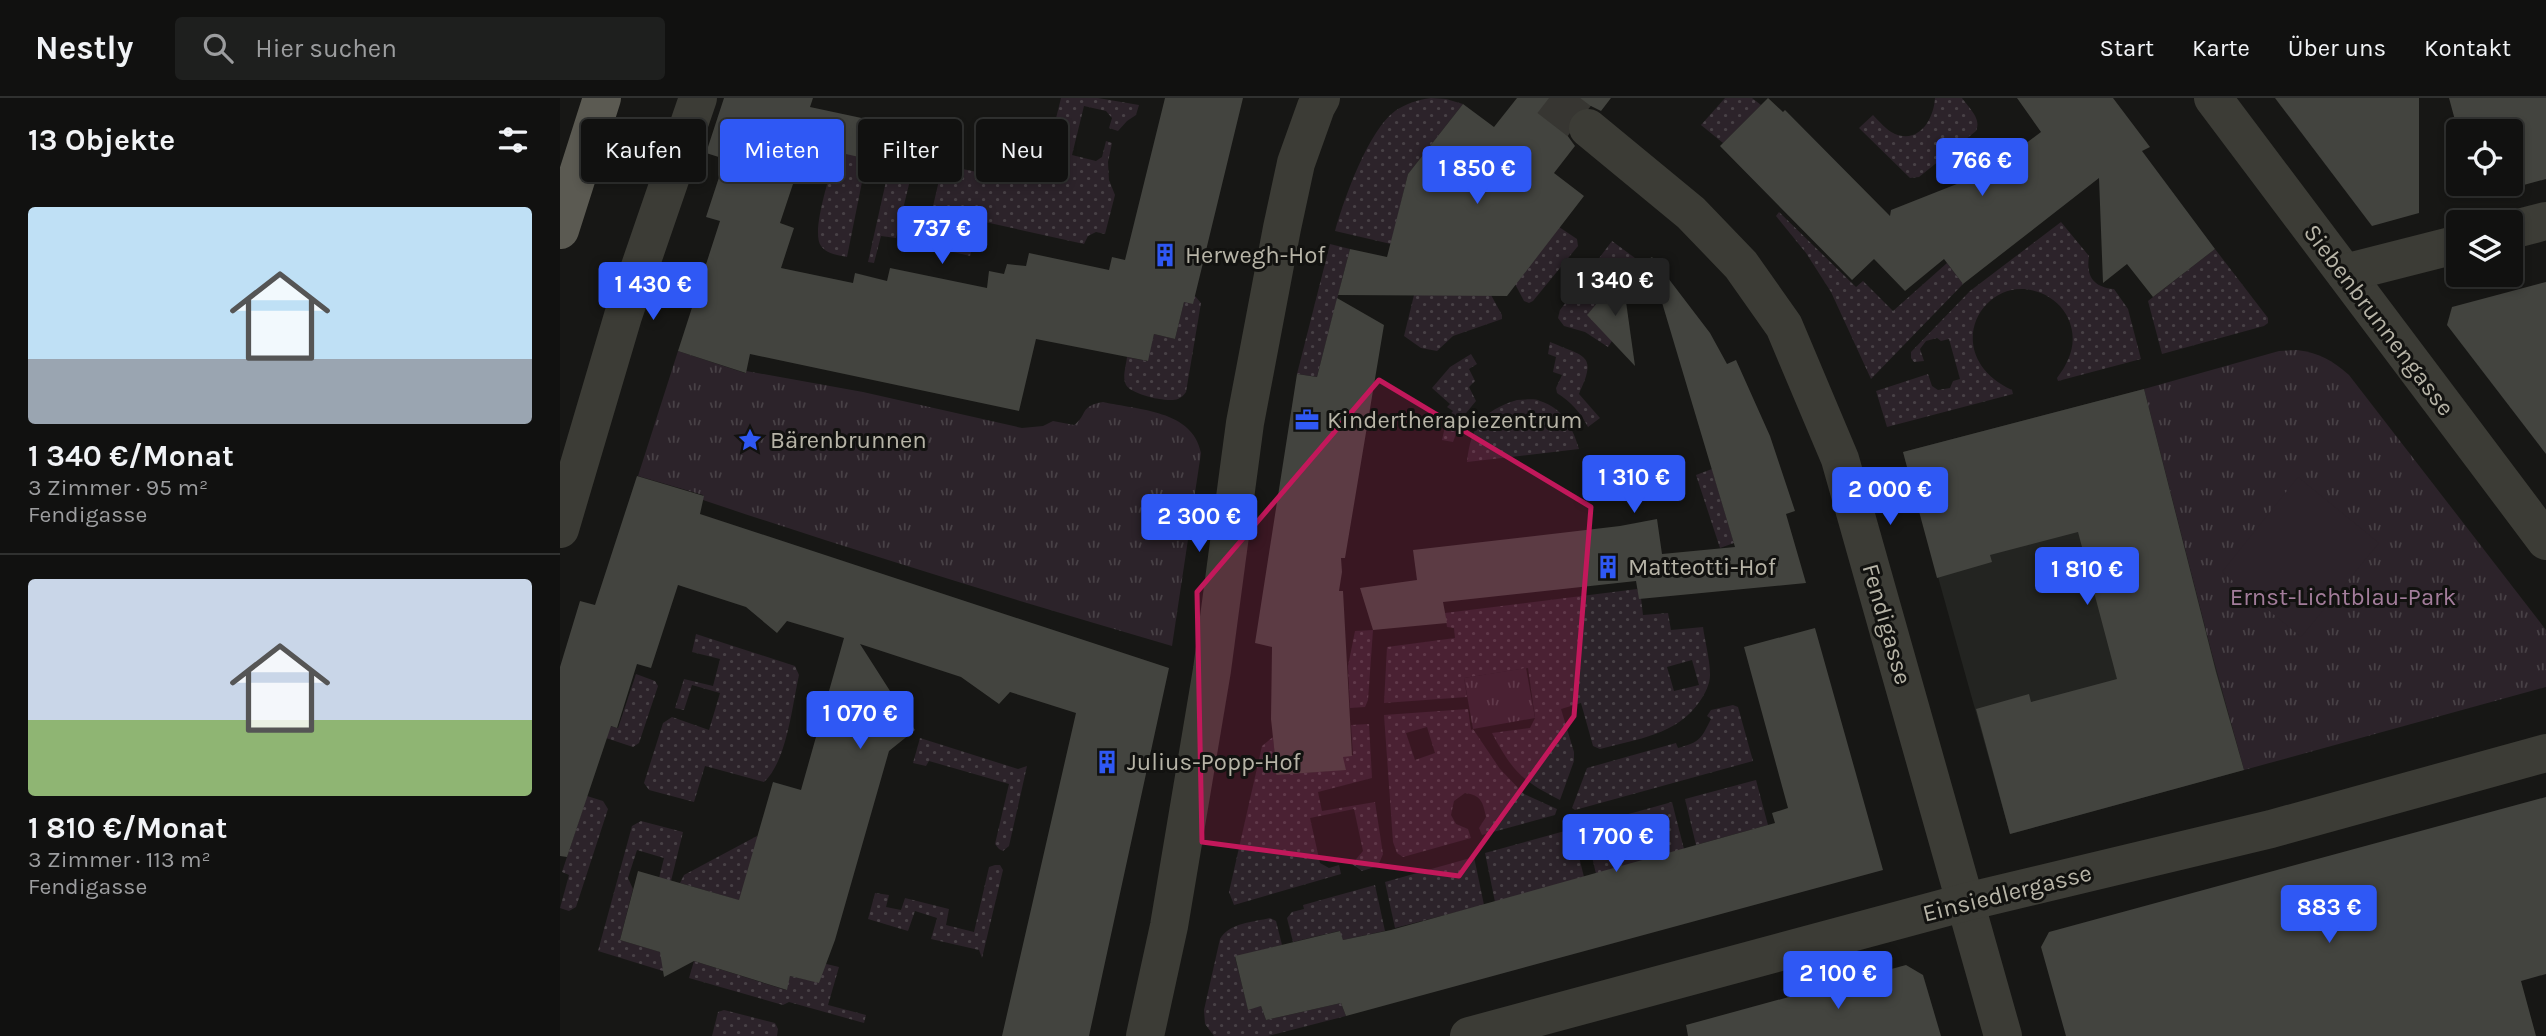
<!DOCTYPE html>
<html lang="de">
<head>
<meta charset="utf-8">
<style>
  :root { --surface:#111110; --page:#1e1f1e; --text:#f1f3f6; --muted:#9c9d9f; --line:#303130; --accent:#2f58f4 }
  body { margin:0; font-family:Karla,sans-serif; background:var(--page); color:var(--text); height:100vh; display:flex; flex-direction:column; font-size:26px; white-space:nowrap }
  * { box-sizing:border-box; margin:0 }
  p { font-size:23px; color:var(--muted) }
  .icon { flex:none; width:38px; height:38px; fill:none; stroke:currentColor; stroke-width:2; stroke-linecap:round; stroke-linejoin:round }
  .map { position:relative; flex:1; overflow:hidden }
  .sheet { display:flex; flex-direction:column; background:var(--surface); width:560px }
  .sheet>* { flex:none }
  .banner { position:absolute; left:21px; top:21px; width:665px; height:63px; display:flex; gap:14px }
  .fabs { position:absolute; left:1886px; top:21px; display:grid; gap:14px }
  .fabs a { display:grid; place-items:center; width:77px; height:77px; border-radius:7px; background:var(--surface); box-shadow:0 4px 10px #0003,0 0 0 2px var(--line); font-size:35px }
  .price { position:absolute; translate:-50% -60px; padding:0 16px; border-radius:7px; background:var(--accent); color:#fff; font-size:23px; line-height:46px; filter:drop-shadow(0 2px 4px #0008) }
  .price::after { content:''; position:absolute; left:50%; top:42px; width:21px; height:16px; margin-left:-10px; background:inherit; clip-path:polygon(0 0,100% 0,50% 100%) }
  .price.active { background:#222; color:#fff }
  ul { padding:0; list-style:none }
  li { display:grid; align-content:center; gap:14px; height:371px; padding:0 28px }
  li+li { border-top:2px solid var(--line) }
  li span { display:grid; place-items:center; height:217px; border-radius:7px; color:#555 }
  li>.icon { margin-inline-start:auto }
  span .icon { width:126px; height:126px; fill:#fffc; stroke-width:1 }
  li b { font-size:30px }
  h2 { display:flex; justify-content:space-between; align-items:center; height:84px; padding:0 28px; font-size:30px }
  .chip { padding:0 24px; border-radius:7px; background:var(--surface); box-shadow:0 4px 10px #0003,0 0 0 2px var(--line); font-size:24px; line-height:63px }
  .chip.active { background:var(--accent); color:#fff }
  header { display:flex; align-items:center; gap:42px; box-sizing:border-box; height:98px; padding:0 35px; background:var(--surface); border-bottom:2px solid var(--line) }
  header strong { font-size:33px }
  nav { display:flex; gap:38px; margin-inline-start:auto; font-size:24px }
  .search { width:490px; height:63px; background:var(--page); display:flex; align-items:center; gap:18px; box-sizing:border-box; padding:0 24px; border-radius:7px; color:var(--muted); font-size:26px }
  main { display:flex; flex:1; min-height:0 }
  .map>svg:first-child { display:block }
  .built { fill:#232421 }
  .grass { fill:url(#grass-dots); fill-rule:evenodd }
  .park { fill:url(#park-tufts) }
  .pitch { fill:#2c232a }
  .building { fill:#43443f }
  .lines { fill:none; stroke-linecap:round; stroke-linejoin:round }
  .minor-tunnel { stroke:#373632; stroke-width:38; stroke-dasharray:38 19; stroke-linecap:butt }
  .minor { stroke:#3c3c36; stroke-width:38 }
  .major { stroke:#5b5a52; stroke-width:38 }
  .marked { fill:#c2185b; fill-opacity:0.2; stroke:#c2185b; stroke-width:5; stroke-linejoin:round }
  .labels { text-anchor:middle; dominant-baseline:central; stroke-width:6; stroke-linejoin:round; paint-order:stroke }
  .poi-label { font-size:24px; fill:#b7b4a7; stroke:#121210; text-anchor:start }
  .street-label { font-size:24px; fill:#b7b4a7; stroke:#121210 }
  .park-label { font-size:24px; fill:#a37d9b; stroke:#121210 }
</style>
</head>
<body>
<header>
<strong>Nestly</strong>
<div class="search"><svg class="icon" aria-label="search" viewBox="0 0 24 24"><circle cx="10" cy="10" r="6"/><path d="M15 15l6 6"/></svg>Hier suchen</div>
<nav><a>Start</a><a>Karte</a><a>Über uns</a><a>Kontakt</a></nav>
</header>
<main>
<section class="sheet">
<h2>13 Objekte<svg class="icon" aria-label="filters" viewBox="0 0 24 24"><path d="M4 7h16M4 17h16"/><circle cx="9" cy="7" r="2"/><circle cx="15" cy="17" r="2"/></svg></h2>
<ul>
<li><span style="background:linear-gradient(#bfe0f5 70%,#9aa5b1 0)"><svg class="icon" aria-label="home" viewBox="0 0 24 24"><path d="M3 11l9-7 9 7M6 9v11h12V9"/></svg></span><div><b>1 340 €/Monat</b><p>3 Zimmer · 95 m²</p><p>Fendigasse</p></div></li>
<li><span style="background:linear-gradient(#c9d6e8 65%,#8fb573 0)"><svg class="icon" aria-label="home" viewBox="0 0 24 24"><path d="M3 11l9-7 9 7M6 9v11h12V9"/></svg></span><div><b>1 810 €/Monat</b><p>3 Zimmer · 113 m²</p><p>Fendigasse</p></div></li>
</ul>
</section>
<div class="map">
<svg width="1986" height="938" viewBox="0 0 1986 938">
  <defs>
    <pattern id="grass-dots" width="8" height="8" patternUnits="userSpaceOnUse" patternTransform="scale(1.75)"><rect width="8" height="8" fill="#2c232a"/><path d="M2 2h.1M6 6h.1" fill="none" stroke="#484146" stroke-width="1.8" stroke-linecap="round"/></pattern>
    <pattern id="park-tufts" width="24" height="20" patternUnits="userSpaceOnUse" patternTransform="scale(1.75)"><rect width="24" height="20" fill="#2c232a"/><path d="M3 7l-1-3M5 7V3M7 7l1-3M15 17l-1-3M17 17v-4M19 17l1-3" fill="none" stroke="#484146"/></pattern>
  </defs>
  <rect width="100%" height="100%" fill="#171715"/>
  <polygon class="built" points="1584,291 1652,556 1684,672 1450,736 1343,354"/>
  <g class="grass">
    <polygon points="501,0 538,0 579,7 576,17 567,23 558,33 549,30 552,20 546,13 524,8 512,57 536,63 542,59 546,43 552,45 548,64 549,82 555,97 545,136 536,134 528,138 524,146 425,124 418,128 410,158 364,147 380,78 393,69 470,85 482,77"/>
    <path d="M871,0L886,1L903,6L848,76L831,146L775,133C784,101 808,33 835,13C847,5 857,2 871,0Z"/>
    <polygon points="1165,0 1192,0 1201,7 1163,45 1141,27"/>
    <path d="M1375,0H1402C1409,10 1422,21 1416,33L1359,79L1350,80L1299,30L1313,17C1319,23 1326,32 1335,36C1360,46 1374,20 1375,0Z"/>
    <path d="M309,49L287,159C278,157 267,156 261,148C251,134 269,82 273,64C282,49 292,50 309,49Z"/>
    <polygon points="331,61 363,68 359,79 351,78 336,140 321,138 314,165 308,164"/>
    <polygon points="1219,114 1296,189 1303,183 1333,213 1387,165 1403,186 1311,281 1271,194 1246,155 1216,118"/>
    <path d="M1501,124L1529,158C1526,178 1533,189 1554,191L1568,211L1581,261L1498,283L1497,280C1511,262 1518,242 1508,220C1503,209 1493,200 1481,195C1424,172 1376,256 1452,292L1453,296L1327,329L1316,293L1368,276L1372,288L1378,292L1390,290L1393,283L1400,281L1389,241L1381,243L1377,240L1366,243L1360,251L1364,263L1354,264L1351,260V254L1410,193Z"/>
    <polygon points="999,129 1017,141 1018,148 973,203 969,205 964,203 955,186"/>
    <polygon points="1052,143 1075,160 1028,216 1052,243 1048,249 1025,234 1004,228 998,220 1000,212"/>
    <polygon points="770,146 790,151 757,279 737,276"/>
    <polygon points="1655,151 1708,220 1708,225 1704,228 1602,256 1588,203"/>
    <polygon points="854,197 931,197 942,217 942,221 893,238 877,253 861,250 844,238"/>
    <path d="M635,198L641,205L626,294C624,297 622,299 618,301C608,305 572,297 566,287C562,279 566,268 567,259L587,263L594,236L615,241L624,204Z"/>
    <path d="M990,244C1025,259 1038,256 1019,296L1040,320L1028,329C1020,314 1011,304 997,295L996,290L1002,277L993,274L996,259L988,256Z"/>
    <polygon points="911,256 917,266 909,271 915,283 909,289 916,303 902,320 893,344 882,342 887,320 893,313 887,309 890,306 872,290 890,269"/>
    <path d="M957,302C964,302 974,300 980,303C1003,310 1013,330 1019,351L907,364C911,328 922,313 957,302Z"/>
    <polygon points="1152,371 1174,445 1160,450 1136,377"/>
    <path d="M1077,491L1081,500L1083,517L1108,515L1111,532L1143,529C1145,544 1150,562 1150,577C1150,586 1145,596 1140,603C1117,637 1077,641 1040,651L1033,648L1021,605L1001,611L1014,654V663L1000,702C961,682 953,674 932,635L970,630L975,620L968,570L904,580L907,599L824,605L827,549L895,540L894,530L887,529L885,515ZM1132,562L1139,587L1114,593L1107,569Z"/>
    <polygon points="813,532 808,602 805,609 790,610 788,568 795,533"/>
    <path d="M136,536L235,568L239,577C232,608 227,663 204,684L145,668L134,704L89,692L84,685L103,625L112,619L149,632L160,595L132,587L124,612L115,610L124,581L153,588L160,561L132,554Z"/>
    <polygon points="76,576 95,583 98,588 79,645 73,649 46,640 50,628 58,630"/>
    <path d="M1173,607L1178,609L1193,663L1015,712L1012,710L1027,670L1116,645L1118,650C1140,644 1141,641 1151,621L1147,618L1151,612Z"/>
    <path d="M908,611L911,632L913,631L940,671L964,696L997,711L995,717L922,737L919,730L926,719C923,704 921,697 905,695L894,703L891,717L896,726L908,731L911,740L843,759L837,755L833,744L824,617ZM867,629L875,655L855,662L846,635Z"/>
    <polygon points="809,626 812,680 758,694 762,713 815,704 823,756 818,768 802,773 792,766 803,753 794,711 750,720 760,765 769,770 779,767 781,776 674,807 669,794 702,648 713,639 717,677 769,673 769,660 793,657 791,627"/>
    <polygon points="360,640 458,671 467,668 449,748 443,753 439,751 435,746 449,686 369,663 366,668 353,665"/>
    <polygon points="1196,682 1208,727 1136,747 1125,701"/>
    <polygon points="27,698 43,703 48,711 16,809 9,813 0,810 9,777 2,774"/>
    <polygon points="1112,704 1124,751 1036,776 1025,728"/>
    <polygon points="81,723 123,734 111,783 99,780 104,760 77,752 68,780 73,791 60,842 104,855 103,873 38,853 72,728"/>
    <polygon points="1012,731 1024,779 935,804 925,755"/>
    <polygon points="197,738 206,810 120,785 124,777"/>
    <polygon points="914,759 924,807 835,830 825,784"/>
    <polygon points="435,767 440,767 443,772 422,860 419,852 371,841 377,820 355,813 348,833 308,821 315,795 329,797 326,809 341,812 345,800 389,811 386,827 414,834 429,769"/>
    <polygon points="815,787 825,833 783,842 779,833 733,844 727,820 732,814 744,811 743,807"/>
    <path d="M710,820L716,823L722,847L675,859L688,911L701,908L706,922L781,905L786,918L708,938H654L645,926L644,912L660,841C669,825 693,824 710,820Z"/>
    <polygon points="134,863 226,892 230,878 248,882 254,863 279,869 268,907 306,917 304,925 229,904 223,907 129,880"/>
    <polygon points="164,912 215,925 218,931 217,938 152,938 158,914"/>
  </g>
  <g class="park">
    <path d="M1737,252C1759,255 1772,262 1789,277L1986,532V589L1684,672L1652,556L1584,291L1719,253Z"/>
    <path d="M118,253L185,275L186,273L303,294L462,330L483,328L493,323L514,327C528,317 519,308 543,304C578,312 633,312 641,355L612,548C454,502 298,454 143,402V397L78,378Z"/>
    <polygon points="966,570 975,620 913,631 904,580"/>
  </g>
  <polygon class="pitch" points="1738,379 1819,445 1741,539 1662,474"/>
  <g class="building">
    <polygon points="164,0 253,0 250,9 339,28 330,66 246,47 220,125 234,130 221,170 293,185 295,175 327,183 330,170 427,190 429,173 444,176 447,166 466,168 469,155 549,172 552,159 565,162 605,0 683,0 633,206 624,204 615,241 594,236 588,263 476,241 459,313 190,256 186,275 118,253 160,123 146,119 165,61 146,55"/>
    <polygon points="957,0 1051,0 1041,13 1031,8 1021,9 1011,17 1006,27 1007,37 1015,48 994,75 1024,98 947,198 778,197 790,151 827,159 848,76 903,6 934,29"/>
    <polygon points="1208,0 1223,14 1225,12 1330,118 1331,112 1417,78 1419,80 1481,34 1457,0 1553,0 1590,49 1582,53 1655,151 1593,199 1567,166 1543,185 1539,80 1403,186 1384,161 1345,193 1314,161 1292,182 1160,48"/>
    <polygon points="1715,0 1859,0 1859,115 1812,128"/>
    <polygon points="1889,0 1986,0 1986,81 1916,100 1912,86 1951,86 1951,33 1899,33 1899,37"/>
    <polygon points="1092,159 1150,235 1167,266 1176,262 1210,338 1235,413 1226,416 1246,485 1079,501 1076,483 883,504 887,525 813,532 800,490 857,482 853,452 1060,428 1097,421 1102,456 1175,449 1089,161"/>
    <polygon points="1062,175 1075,268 1027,217"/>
    <polygon points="1986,184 1986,356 1887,227 1892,209"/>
    <polygon points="777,200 824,227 785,460 781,460 782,474 779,493 783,493 792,658 783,659 786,672 717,677 711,621 712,549 695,545 737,276 757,279"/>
    <polygon points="1584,291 1656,574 1684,672 1450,736 1416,611 1469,596 1471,604 1557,581 1518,434 1430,457 1432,464 1377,480 1343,354"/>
    <polygon points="77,378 144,398 140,416 609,570 529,938 442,938 516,615 450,594 439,606 401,579 300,546 355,632 329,653 275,842 259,885 230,878 227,892 134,863 104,879 100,854 60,842 78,773 179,802 213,684 241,692 284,540 227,523 217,535 186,509 118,487 91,570 77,566 57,630 51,628 7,759 0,758 0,569 20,503 35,507"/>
    <polygon points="1255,530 1323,772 786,918 781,905 706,922 701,908 688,912 675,858 780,833 783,842 831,832 1215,725 1212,715 1228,710 1184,549"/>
    <polygon points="1986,699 1986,876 1961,883 1976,938 1506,938 1481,849 1489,834"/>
    <polygon points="1346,867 1363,877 1381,938 1128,938 1126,927"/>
  </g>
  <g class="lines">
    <polyline class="minor-tunnel" points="989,0 1028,30"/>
    <g class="minor">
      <polyline points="1653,0 1986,443"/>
      <polyline points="1028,30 1131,115 1181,167 1224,228 1280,361 1443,938"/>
      <polyline points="1951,132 1986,123"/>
      <polyline points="1785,175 1899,146"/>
      <polyline points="0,431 63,218 138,0"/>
      <polyline points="585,938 609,828 652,572 685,325 722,130 736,65 756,9 761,0"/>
      <polyline points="909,938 1406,804 1711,731 1986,655"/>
    </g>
    <polyline class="major" points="0,132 42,0"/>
  </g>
  <path class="marked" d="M819,282L1031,409L1014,618L899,778L642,744L637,494Z"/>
  <defs>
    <g id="building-bare" transform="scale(1.89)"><path d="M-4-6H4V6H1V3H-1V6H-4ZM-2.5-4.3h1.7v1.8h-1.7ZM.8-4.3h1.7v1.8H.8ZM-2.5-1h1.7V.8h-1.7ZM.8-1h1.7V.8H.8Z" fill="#2f58f4" stroke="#121210" stroke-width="2.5" paint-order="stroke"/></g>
    <g id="office-bare" transform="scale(1.89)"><path d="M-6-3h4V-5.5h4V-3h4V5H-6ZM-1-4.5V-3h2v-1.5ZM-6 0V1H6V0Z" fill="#2f58f4" stroke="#121210" stroke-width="2.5" paint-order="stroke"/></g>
    <g id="sight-bare" transform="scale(1.89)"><path d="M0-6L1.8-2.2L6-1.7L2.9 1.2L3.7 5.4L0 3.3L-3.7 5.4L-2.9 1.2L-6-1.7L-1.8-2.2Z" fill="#2f58f4" stroke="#121210" stroke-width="2.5" paint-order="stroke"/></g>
  </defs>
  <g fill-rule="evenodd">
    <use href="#building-bare" x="605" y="157"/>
    <use href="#office-bare" x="747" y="322"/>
    <use href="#sight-bare" x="190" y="342"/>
    <use href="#building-bare" x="1048" y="469"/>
    <use href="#building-bare" x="547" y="664"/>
  </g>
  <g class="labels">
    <g class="poi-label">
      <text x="625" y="157">Herwegh-Hof</text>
      <text x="767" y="322">Kindertherapiezentrum</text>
      <text x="210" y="342">Bärenbrunnen</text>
      <text x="1068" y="469">Matteotti-Hof</text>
      <text x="567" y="664">Julius-Popp-Hof</text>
    </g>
    <g class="street-label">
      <text transform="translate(1819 222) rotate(53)">Siebenbrunnengasse</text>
      <text transform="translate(1327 526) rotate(74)">Fendigasse</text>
      <text transform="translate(1447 795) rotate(-14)">Einsiedlergasse</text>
    </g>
    <g class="park-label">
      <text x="1783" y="499">Ernst-Lichtblau-Park</text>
    </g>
  </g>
</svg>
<div class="fabs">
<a><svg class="icon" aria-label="locate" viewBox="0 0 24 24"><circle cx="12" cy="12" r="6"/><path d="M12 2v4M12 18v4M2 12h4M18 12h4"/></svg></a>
<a><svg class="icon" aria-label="layers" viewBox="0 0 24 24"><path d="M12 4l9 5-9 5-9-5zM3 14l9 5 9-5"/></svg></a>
</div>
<b class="price" style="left:1422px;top:100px">766 €</b>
<b class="price" style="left:917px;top:108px">1 850 €</b>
<b class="price" style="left:382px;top:168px">737 €</b>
<b class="price active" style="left:1055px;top:220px">1 340 €</b>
<b class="price" style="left:93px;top:224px">1 430 €</b>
<b class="price" style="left:1074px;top:417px">1 310 €</b>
<b class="price" style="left:1330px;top:429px">2 000 €</b>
<b class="price" style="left:639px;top:456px">2 300 €</b>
<b class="price" style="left:1527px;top:509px">1 810 €</b>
<b class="price" style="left:300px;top:653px">1 070 €</b>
<b class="price" style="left:1056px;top:776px">1 700 €</b>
<b class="price" style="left:1769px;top:847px">883 €</b>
<b class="price" style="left:1278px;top:913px">2 100 €</b>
<div class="banner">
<a class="chip">Kaufen</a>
<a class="chip active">Mieten</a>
<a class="chip">Filter</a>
<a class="chip">Neu</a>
</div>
</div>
</main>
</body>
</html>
